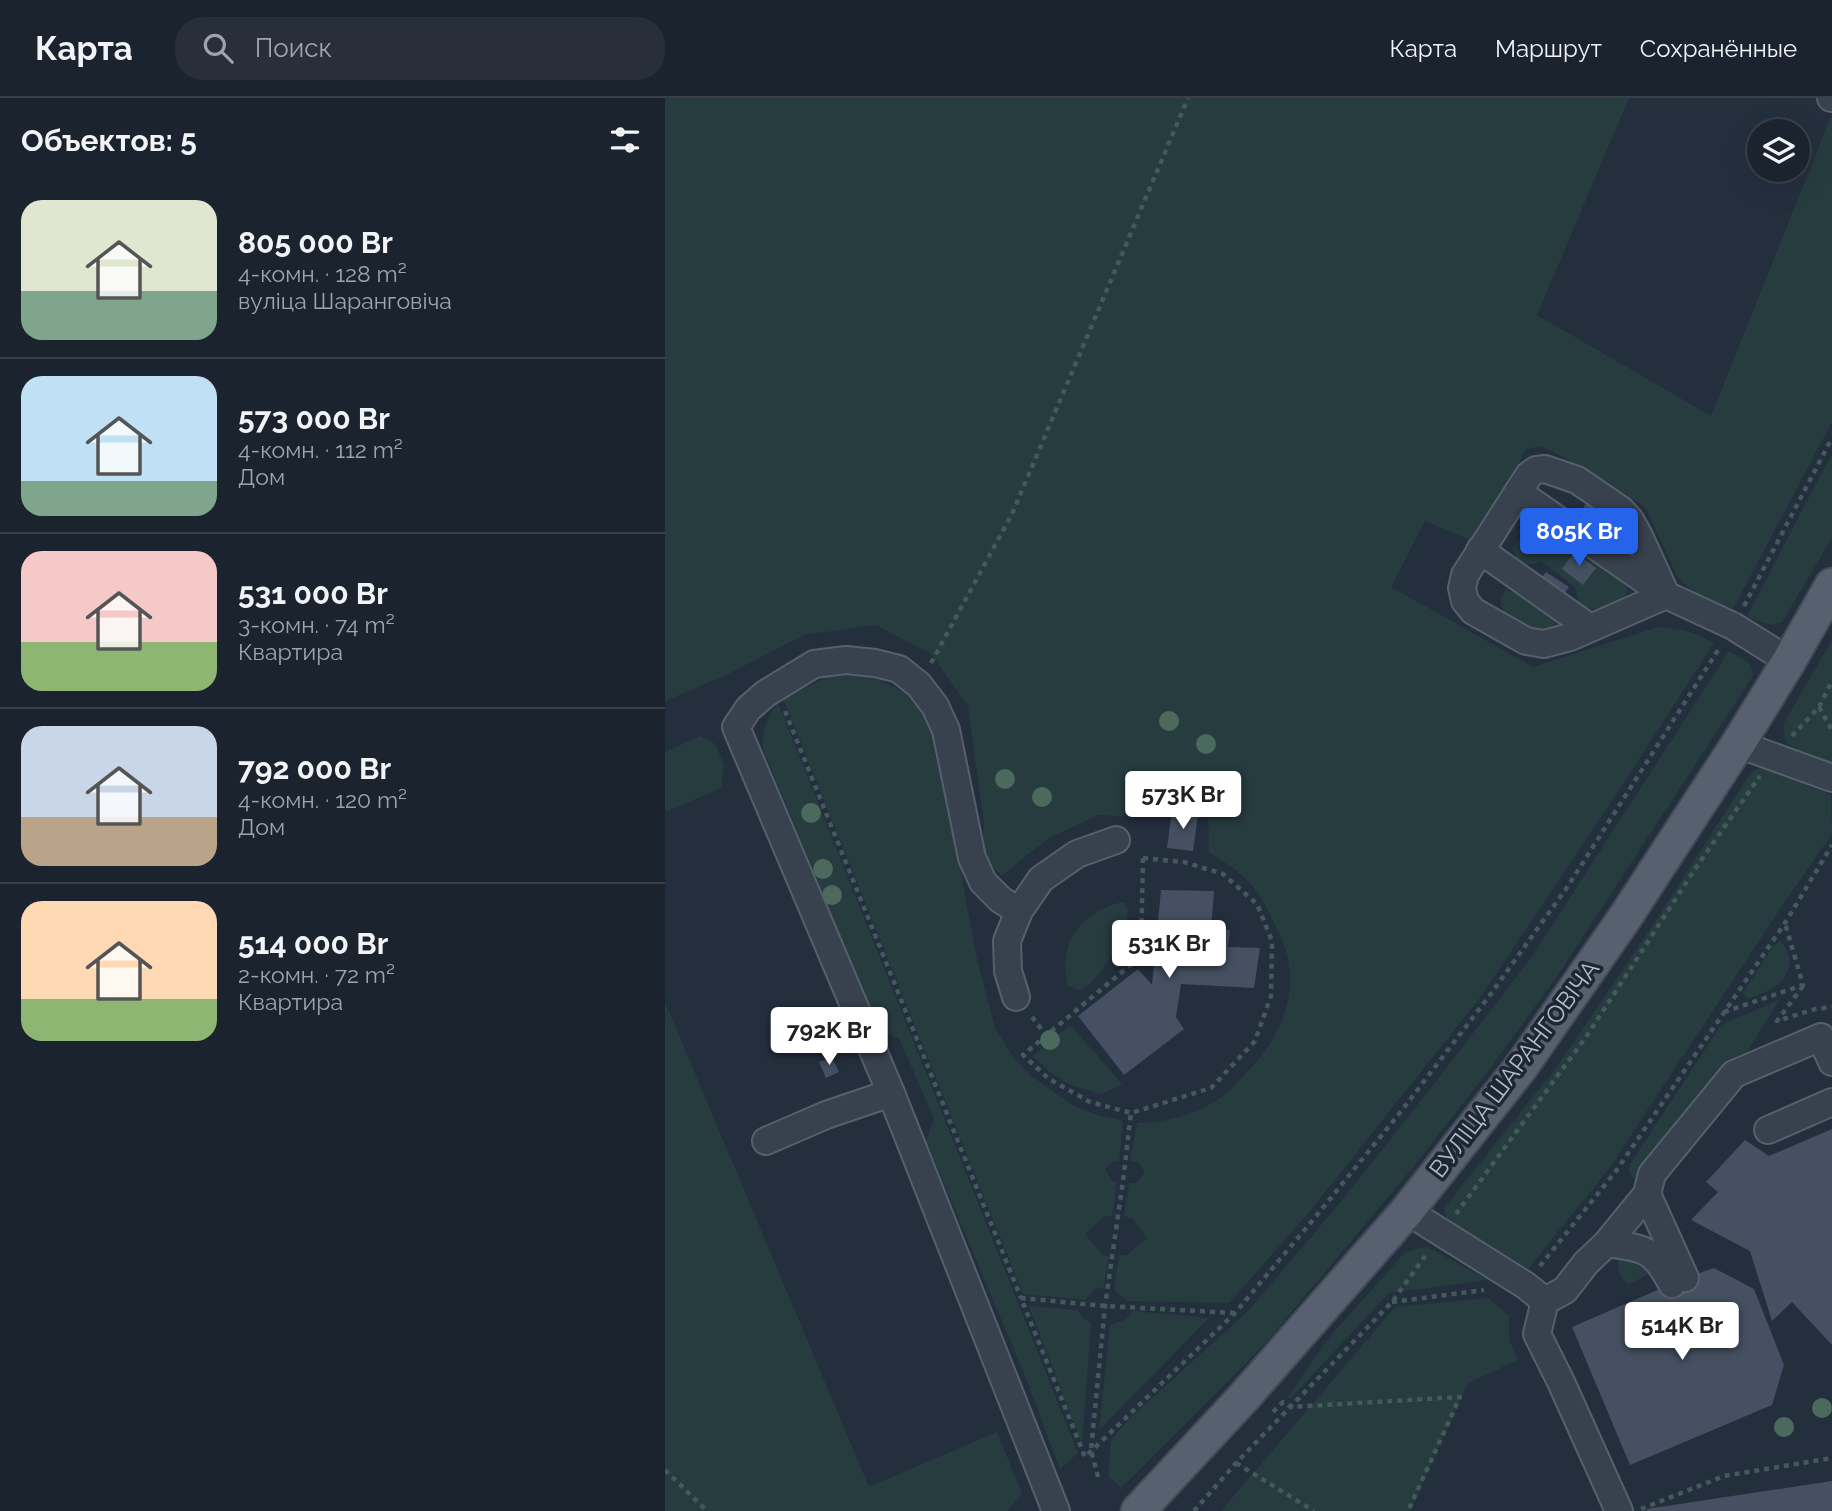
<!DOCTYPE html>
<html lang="ru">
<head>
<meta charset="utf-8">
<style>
  :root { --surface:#1b232e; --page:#282f3a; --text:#f1f3f6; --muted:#a0a4aa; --line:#39404a; --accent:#2563eb }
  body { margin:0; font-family:Raleway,sans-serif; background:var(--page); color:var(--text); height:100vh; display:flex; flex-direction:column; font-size:26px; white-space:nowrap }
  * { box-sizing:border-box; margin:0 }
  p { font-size:23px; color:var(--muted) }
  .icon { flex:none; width:38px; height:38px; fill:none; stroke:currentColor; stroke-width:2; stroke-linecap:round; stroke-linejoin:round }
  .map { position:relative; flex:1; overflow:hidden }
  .drawer { display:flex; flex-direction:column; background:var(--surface); width:665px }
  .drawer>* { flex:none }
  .controls { position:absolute; left:1082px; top:21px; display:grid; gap:14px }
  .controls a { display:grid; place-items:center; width:63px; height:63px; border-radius:50%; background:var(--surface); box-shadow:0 7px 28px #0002,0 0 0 2px var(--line); font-size:35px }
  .price { position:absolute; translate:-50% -60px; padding:0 16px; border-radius:7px; background:#fff; color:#222; font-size:23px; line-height:46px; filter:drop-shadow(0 2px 4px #0008) }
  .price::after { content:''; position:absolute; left:50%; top:42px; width:21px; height:16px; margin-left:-10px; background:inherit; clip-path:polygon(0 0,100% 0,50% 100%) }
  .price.active { background:var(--accent); color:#fff }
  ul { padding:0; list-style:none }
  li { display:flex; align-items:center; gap:21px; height:175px; padding:0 21px }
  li+li { border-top:2px solid var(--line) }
  li span { display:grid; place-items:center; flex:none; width:196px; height:140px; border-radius:21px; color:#555 }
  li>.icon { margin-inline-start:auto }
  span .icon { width:84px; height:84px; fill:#fffc; stroke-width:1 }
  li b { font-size:30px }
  h2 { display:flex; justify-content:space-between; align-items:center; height:84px; padding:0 21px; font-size:30px }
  header { display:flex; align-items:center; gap:42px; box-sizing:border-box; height:98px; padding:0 35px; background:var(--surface); border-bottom:2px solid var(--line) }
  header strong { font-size:33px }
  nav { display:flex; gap:38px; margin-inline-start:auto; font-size:24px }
  .search { width:490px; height:63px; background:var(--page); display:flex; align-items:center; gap:18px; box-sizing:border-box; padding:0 24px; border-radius:28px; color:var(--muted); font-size:26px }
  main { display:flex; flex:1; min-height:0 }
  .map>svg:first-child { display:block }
  .green { fill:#263c3f }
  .building { fill:#455162 }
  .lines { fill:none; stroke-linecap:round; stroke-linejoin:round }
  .minor-casing { stroke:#565f6c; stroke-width:30 }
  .major-casing { stroke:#414a57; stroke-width:37 }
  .path { stroke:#44595c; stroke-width:4.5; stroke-dasharray:5 5; stroke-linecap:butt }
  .minor { stroke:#38414e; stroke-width:26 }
  .major { stroke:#56606e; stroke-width:33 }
  .tree { fill:#4b6a5d }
  .labels { text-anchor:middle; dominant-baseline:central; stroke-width:7; stroke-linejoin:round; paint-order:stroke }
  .street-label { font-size:24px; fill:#b4bcc9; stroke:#1d2633 }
</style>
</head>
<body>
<header>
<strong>Карта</strong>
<div class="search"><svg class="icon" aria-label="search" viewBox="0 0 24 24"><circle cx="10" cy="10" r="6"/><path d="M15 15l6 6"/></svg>Поиск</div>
<nav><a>Карта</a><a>Маршрут</a><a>Сохранённые</a></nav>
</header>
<main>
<section class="drawer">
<h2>Объектов: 5<svg class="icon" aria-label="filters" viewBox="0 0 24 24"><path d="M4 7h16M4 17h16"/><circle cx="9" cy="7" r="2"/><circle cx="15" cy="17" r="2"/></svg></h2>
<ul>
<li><span style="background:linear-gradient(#dfe7d0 65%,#7fa58c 0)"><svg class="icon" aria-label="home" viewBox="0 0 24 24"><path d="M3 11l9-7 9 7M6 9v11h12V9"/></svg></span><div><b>805 000 Br</b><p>4-комн. · 128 m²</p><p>вуліца Шаранговіча</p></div></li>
<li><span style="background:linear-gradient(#bfe0f5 75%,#7fa58c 0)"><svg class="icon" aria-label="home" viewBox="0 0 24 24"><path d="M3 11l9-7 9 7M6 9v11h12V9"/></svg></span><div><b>573 000 Br</b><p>4-комн. · 112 m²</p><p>Дом</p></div></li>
<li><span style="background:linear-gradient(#f6c9c9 65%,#8fb573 0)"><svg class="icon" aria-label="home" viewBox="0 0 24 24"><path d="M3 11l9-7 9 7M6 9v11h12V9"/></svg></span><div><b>531 000 Br</b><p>3-комн. · 74 m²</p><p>Квартира</p></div></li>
<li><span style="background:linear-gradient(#c9d6e8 65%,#b9a48a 0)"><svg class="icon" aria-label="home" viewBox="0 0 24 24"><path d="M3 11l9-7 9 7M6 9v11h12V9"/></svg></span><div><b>792 000 Br</b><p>4-комн. · 120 m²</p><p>Дом</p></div></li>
<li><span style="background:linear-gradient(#ffd9b3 70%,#8fb573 0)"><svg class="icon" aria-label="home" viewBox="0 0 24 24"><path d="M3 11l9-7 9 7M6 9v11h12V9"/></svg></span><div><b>514 000 Br</b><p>2-комн. · 72 m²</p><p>Квартира</p></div></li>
</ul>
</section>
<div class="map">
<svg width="1167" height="1413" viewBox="0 0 1167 1413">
  <rect width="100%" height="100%" fill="#242f3e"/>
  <g class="green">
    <path d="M0,0H964L872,217L1046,318L1167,16V324L1068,511L1036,498L1024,490L1013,480L980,409L934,379L877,348L861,351L810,444L760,423L726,489L868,569L993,529C1016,530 1029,534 1049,545L947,703L814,901L642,1117L564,1205L462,1203L449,1192L454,1157H462L482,1140L468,1121L459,1118L464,1085H471L480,1075L473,1064L465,1063L472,1025C502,1025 531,1016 557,999C565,993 573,984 580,976C609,947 630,910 624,867C623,854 616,839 610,827C602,809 593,793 579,779C569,769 555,762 544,754L543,712L475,698L476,719L433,717L384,740L337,777L322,765L317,749L319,726L303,608L266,556L211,527L139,537L61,577L0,603Z"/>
    <path d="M1167,355V440L1117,524C1104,529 1095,524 1082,518Z"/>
    <path d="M877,433L895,435L957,480L961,486L963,494C953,511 932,514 915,508L910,489L876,463L869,466H857L851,460L848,449C857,436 862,436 877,433Z"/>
    <path d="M840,493L851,494L893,522C890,526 885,530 879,531C865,535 835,521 836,504C836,500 839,496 840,493Z"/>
    <path d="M1167,542V666C1156,661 1126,652 1120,642C1118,637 1119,630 1119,625Z"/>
    <path d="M1064,553C1075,560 1088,563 1088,578L893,877L821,976L746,1072L598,1248L456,1390L443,1377L446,1342L463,1322L582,1214L674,1106L769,986L866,860Z"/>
    <polygon points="186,577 202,577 238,593 256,610 267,624 272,641 311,857 330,930 347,957 366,978 409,1008 433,1017 458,1023 454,1063 449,1063 440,1071 448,1084 452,1084 447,1118 440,1118 420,1136 438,1157 444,1159 438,1191 431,1190 420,1202 358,1196 118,600 163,579"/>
    <path d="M113,605L413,1355L395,1371L362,1283L261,1043L269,1021L234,940L215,934L98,651C97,632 102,620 113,605Z"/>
    <polygon points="36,638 50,646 59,667 56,690 0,714 0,654"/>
    <polygon points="1094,670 1101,670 1166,697 1167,736 1119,805 943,1072 863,1171 782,1124 779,1110 891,970 986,830 1079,685 1088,673"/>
    <path d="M453,805H459L463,812L459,847L447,857L436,873L425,886L415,892L403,888C392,846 414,817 453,805Z"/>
    <path d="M1115,843C1129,856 1127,874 1113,886C1105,893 1093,897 1083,901L1078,895L1107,850Z"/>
    <path d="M1114,902L1083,953L1064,961L975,1078L970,1081C963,1075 963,1071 967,1063L1056,927Z"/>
    <polygon points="0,904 204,1389 332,1334 357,1396 342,1413 0,1413"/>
    <polygon points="405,927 457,986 437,996 405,987 385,974 368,958"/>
    <polygon points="757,1149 769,1152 823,1182 724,1195 625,1301 622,1300 662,1242 740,1154"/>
    <path d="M958,1159H966L985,1172L982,1177L964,1186C955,1181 952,1173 953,1163Z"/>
    <polygon points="823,1200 844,1218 844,1242 853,1262 803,1285 745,1413 556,1413 730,1209"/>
    <polygon points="364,1208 413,1212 419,1221 426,1225 417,1346"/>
    <polygon points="468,1213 544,1220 434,1332 445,1227 460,1222"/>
  </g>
  <g class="building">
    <polygon points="923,403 970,435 956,456 908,424"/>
    <polygon points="909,454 931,470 918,487 897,471"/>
    <polygon points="881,474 904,489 889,510 867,494"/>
    <polygon points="507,713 533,716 528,753 502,750"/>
    <polygon points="496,792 549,793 546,831 565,832 563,849 595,850 589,890 516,886 511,919 519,931 459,977 413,918 473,871 487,887"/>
    <polygon points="167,959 174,974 161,980 154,964"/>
    <polygon points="1167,1031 1167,1247 1127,1204 1107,1223 1085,1153 1026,1122 1053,1094 1041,1084 1080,1042 1104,1058"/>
    <polygon points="1049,1170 1089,1191 1119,1267 1107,1307 965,1367 907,1229 1020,1180"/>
    <polygon points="1167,1383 1167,1413 982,1413 982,1411"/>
  </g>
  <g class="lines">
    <g class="minor-casing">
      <g id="minor">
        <polyline points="1166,0 1167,0"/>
        <polygon points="880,371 912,382 956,412 965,422 973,436 1001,497 905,539 879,546 861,543 808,513 800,503 797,490 800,477 864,377 871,372"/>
        <polyline points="853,394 1001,497 1068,528 1124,563"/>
        <polyline points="815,452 925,530"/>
        <polyline points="1073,646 1167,680"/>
        <polyline points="354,813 336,802 318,784 307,760 281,632 270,608 254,587 234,571 210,565 181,562 149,566 100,596 83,611 71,629 226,995 391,1413"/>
        <polyline points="351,899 343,873 342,843 354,813 376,781 412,756 451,742"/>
        <polyline points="1103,1032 1167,1004"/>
        <polyline points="101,1043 161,1017 226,995"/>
        <polyline points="982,1096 1020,1180"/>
        <polyline points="742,1113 860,1187 880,1203"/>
        <path d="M942,1145C981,1151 988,1150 1007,1186"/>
        <polyline points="954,1413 896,1284 872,1236 880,1203 900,1192 921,1165 942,1145 982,1096 987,1076 1069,976 1156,939 1167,964"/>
      </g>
    </g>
    <g class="major-casing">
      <polyline id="major" points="473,1413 579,1299 742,1113 856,969 961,818 1073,646 1124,563 1167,487"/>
    </g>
    <g class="path">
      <polyline points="1079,508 1167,340"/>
      <polyline points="266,565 347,416 523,0"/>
      <polyline points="1154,609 1167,632"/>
      <polyline points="120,613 356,1200"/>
      <polyline points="1127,638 1154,609 1167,583"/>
      <polygon points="478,760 519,764 558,776 592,806 607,843 606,898 590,943 546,990 466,1015 425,1004 384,981 358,957 476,858"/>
      <polyline points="1138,888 1112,923 1150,911 1167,909"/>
      <polyline points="1059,914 1138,887 1120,825"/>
      <polyline points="367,919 381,937"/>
      <polyline points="791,1116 921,939 1032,768 1095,678"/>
      <polyline points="875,1168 951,1073 1120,825 1167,747"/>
      <polyline points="727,1204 819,1192"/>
      <polyline points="570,1215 440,1208 356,1200 420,1359 570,1215 647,1123 734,1016 825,897 903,788 1055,549"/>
      <polyline points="608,1314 618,1304 626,1309 795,1299 743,1413"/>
      <polyline points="571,1365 649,1413"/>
      <polyline points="0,1372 42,1413"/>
      <polyline points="433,1379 426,1352 440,1208 458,1083 466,1015"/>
      <polyline points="976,1411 1059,1378 1167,1360"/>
      <polyline points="529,1413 571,1365 727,1204 763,1154"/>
    </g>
    <use href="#minor" class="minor"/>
    <use href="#major" class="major"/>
  </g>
  <g class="tree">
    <circle cx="504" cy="623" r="10"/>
    <circle cx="541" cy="646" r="10"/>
    <circle cx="340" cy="681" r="10"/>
    <circle cx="377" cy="699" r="10"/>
    <circle cx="146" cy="715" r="10"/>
    <circle cx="158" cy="771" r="10"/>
    <circle cx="167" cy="797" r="10"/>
    <circle cx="385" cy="942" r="10"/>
    <circle cx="1157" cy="1310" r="10"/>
    <circle cx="1119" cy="1329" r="10"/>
  </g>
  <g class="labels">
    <g class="street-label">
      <text transform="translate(849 971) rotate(-53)">ВУЛІЦА ШАРАНГОВІЧА</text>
    </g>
  </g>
</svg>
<div class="controls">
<a><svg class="icon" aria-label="layers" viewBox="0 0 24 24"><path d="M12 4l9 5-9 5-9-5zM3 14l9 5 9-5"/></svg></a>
</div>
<b class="price active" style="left:914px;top:470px">805K Br</b>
<b class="price" style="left:518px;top:733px">573K Br</b>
<b class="price" style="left:504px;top:882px">531K Br</b>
<b class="price" style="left:164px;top:969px">792K Br</b>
<b class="price" style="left:1017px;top:1264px">514K Br</b>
</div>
</main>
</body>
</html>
